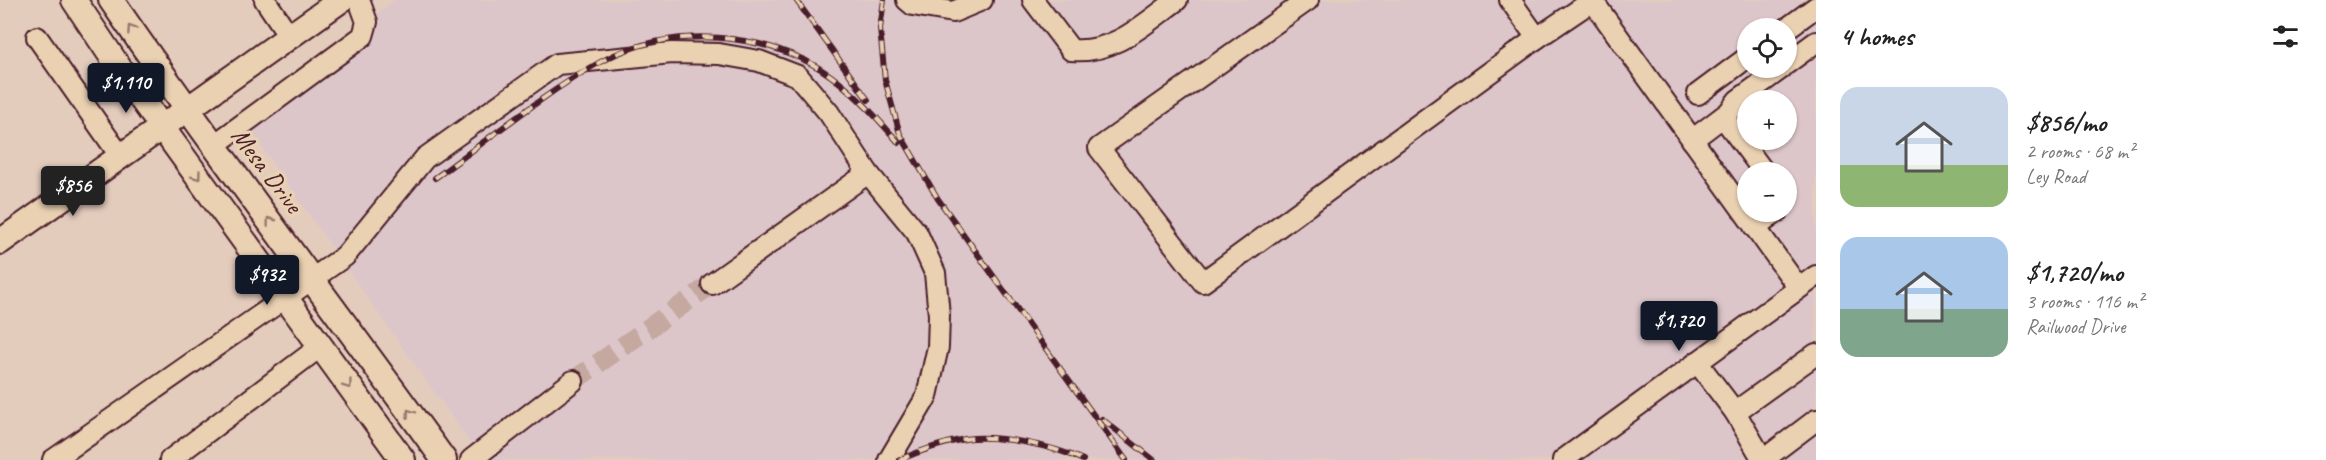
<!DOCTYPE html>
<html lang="en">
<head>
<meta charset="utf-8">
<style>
  :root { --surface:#fff; --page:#f2f2f2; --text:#222; --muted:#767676; --accent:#111827 }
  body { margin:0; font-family:Caveat,sans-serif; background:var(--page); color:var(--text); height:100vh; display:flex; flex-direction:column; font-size:22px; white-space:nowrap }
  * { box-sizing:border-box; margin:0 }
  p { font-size:20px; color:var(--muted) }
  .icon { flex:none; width:33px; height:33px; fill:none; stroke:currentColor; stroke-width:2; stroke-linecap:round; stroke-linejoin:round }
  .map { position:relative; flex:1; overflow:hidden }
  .details { display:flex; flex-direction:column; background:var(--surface); width:510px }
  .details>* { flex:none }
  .tools { position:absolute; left:1737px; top:18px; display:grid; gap:12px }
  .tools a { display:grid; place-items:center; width:60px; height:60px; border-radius:50%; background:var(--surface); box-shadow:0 2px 4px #0004; font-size:30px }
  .price { position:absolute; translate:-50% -51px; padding:0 14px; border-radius:6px; background:var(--accent); color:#fff; font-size:20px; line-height:39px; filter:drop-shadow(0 2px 3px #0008) }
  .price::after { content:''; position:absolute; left:50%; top:36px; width:18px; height:14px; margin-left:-9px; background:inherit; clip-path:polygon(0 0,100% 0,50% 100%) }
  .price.on { background:#222; color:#fff }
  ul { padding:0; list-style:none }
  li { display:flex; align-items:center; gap:18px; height:150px; padding:0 24px }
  li span { display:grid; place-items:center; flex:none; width:168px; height:120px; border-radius:18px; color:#555 }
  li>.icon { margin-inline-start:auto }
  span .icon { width:72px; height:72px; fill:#fffc; stroke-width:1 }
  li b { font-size:26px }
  h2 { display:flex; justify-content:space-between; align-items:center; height:72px; padding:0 24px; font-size:26px }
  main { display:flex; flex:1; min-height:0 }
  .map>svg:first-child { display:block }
  .built { fill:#dcc6ca; fill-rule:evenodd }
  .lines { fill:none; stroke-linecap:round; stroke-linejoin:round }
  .minor-tunnel { stroke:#c5a9a0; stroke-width:20; stroke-dasharray:20 10; stroke-linecap:butt }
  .minor-casing { stroke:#4a1f2b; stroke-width:24 }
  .major-casing { stroke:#4a1f2b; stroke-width:28 }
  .minor { stroke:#ead1b2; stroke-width:20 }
  .major { stroke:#ead1b2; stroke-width:24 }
  .rail-casing { stroke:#4a1f2b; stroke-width:6 }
  .rail { stroke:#ead1b2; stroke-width:4; stroke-dasharray:11; stroke-linecap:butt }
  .oneway { stroke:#9a786e }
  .labels { text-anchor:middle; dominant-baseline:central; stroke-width:6; stroke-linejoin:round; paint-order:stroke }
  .street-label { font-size:26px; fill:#4a1f2b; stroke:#ead1b2 }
</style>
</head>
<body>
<main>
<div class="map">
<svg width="1816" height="460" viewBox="0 0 1816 460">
  <rect width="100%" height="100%" fill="#e4ccbd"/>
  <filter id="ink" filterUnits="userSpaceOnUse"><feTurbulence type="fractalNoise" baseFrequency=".0167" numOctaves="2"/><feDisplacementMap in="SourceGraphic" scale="12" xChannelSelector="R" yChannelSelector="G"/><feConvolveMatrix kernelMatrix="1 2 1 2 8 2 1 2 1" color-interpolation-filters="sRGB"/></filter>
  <g filter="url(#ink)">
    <path class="built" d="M395,0H1816V460H482L238,114ZM1748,28H1786V68H1748ZM1748,100H1786V140H1748ZM1748,172H1786V212H1748Z"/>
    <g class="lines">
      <polyline class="minor-tunnel" points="573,381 712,284"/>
      <g class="minor-casing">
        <g id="minor">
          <polyline points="265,0 290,37"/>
          <polyline points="907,0 913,5 953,12 982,0"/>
          <path d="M1033,0L1071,50C1114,54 1144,24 1177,0"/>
          <polyline points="1308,0 1099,148 1203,282 1537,38"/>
          <polyline points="1510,0 1537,38 1592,1"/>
          <polyline points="1592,0 1798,287"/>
          <polyline points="1786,29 1816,7"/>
          <polyline points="37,37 121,157"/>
          <polyline points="1786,64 1816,42"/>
          <polyline points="1698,94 1748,57"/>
          <polyline points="1723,117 1764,172"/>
          <polyline points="1692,140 1729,112 1738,100 1782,68"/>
          <polyline points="213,146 363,36 367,22 359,0"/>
          <polyline points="1755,228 1777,212"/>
          <polyline points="712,284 868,173"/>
          <polyline points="1816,354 1735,412 1763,460 1816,420"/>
          <polyline points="1697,362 1735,412"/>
          <polyline points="53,460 345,256 425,158 557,64 672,53 719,54 759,61 798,76 829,113 868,173 917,233 935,273 939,315 938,347 927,396 889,460"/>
          <polyline points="170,460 321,346"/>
          <polyline points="471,460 573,381"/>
          <polyline points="1563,460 1816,276"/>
        </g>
      </g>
      <g class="major-casing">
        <g id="major">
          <polyline points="74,0 124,75 403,460"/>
          <path d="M111,0C218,156 333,306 444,460"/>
          <polyline points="0,242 341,0"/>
        </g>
      </g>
      <use href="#minor" class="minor"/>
      <use href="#major" class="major"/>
      <g class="rail-casing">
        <g id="rail">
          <polyline points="796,0 868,100"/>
          <polyline points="884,0 880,29 885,80 900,134 938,199 1126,460"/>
          <path d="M435,178C489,139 543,94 602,61C670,24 768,31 831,76C857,95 878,119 899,143"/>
          <polyline points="1102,419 1154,460"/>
          <path d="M899,460C920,451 942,443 965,439C997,434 1054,446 1083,460"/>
        </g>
      </g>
      <use href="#rail" class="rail"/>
    </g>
    <defs><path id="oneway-chevron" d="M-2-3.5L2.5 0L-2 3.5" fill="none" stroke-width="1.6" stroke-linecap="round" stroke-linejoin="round" transform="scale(1.5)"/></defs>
    <g class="oneway">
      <use href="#oneway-chevron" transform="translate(131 29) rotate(-124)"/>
      <use href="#oneway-chevron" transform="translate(197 176) rotate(54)"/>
      <use href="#oneway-chevron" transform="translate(270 221) rotate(-127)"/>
      <use href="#oneway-chevron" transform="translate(348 385) rotate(54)"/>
      <use href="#oneway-chevron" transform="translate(410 413) rotate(-126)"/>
    </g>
  </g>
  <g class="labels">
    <g class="street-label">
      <text transform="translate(267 170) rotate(53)">Mesa Drive</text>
    </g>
  </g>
</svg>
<div class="tools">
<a><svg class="icon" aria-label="locate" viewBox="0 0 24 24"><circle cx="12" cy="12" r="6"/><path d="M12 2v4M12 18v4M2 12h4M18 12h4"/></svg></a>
<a>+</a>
<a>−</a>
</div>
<b class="price" style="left:126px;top:114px">$1,110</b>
<b class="price on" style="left:73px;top:217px">$856</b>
<b class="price" style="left:267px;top:306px">$932</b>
<b class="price" style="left:1679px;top:352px">$1,720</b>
</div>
<section class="details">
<h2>4 homes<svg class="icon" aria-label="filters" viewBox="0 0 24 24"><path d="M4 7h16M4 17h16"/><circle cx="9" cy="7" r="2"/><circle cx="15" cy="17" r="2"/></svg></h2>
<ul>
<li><span style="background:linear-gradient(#c9d6e8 65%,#8fb573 0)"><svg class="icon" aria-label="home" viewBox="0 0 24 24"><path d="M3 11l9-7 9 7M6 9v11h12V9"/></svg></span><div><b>$856/mo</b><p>2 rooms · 68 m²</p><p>Ley Road</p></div></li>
<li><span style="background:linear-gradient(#a9c7e8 60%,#7fa58c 0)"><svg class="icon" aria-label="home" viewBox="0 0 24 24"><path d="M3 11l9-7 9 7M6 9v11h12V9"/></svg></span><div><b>$1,720/mo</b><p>3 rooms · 116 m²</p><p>Railwood Drive</p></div></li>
</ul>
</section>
</main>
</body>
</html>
